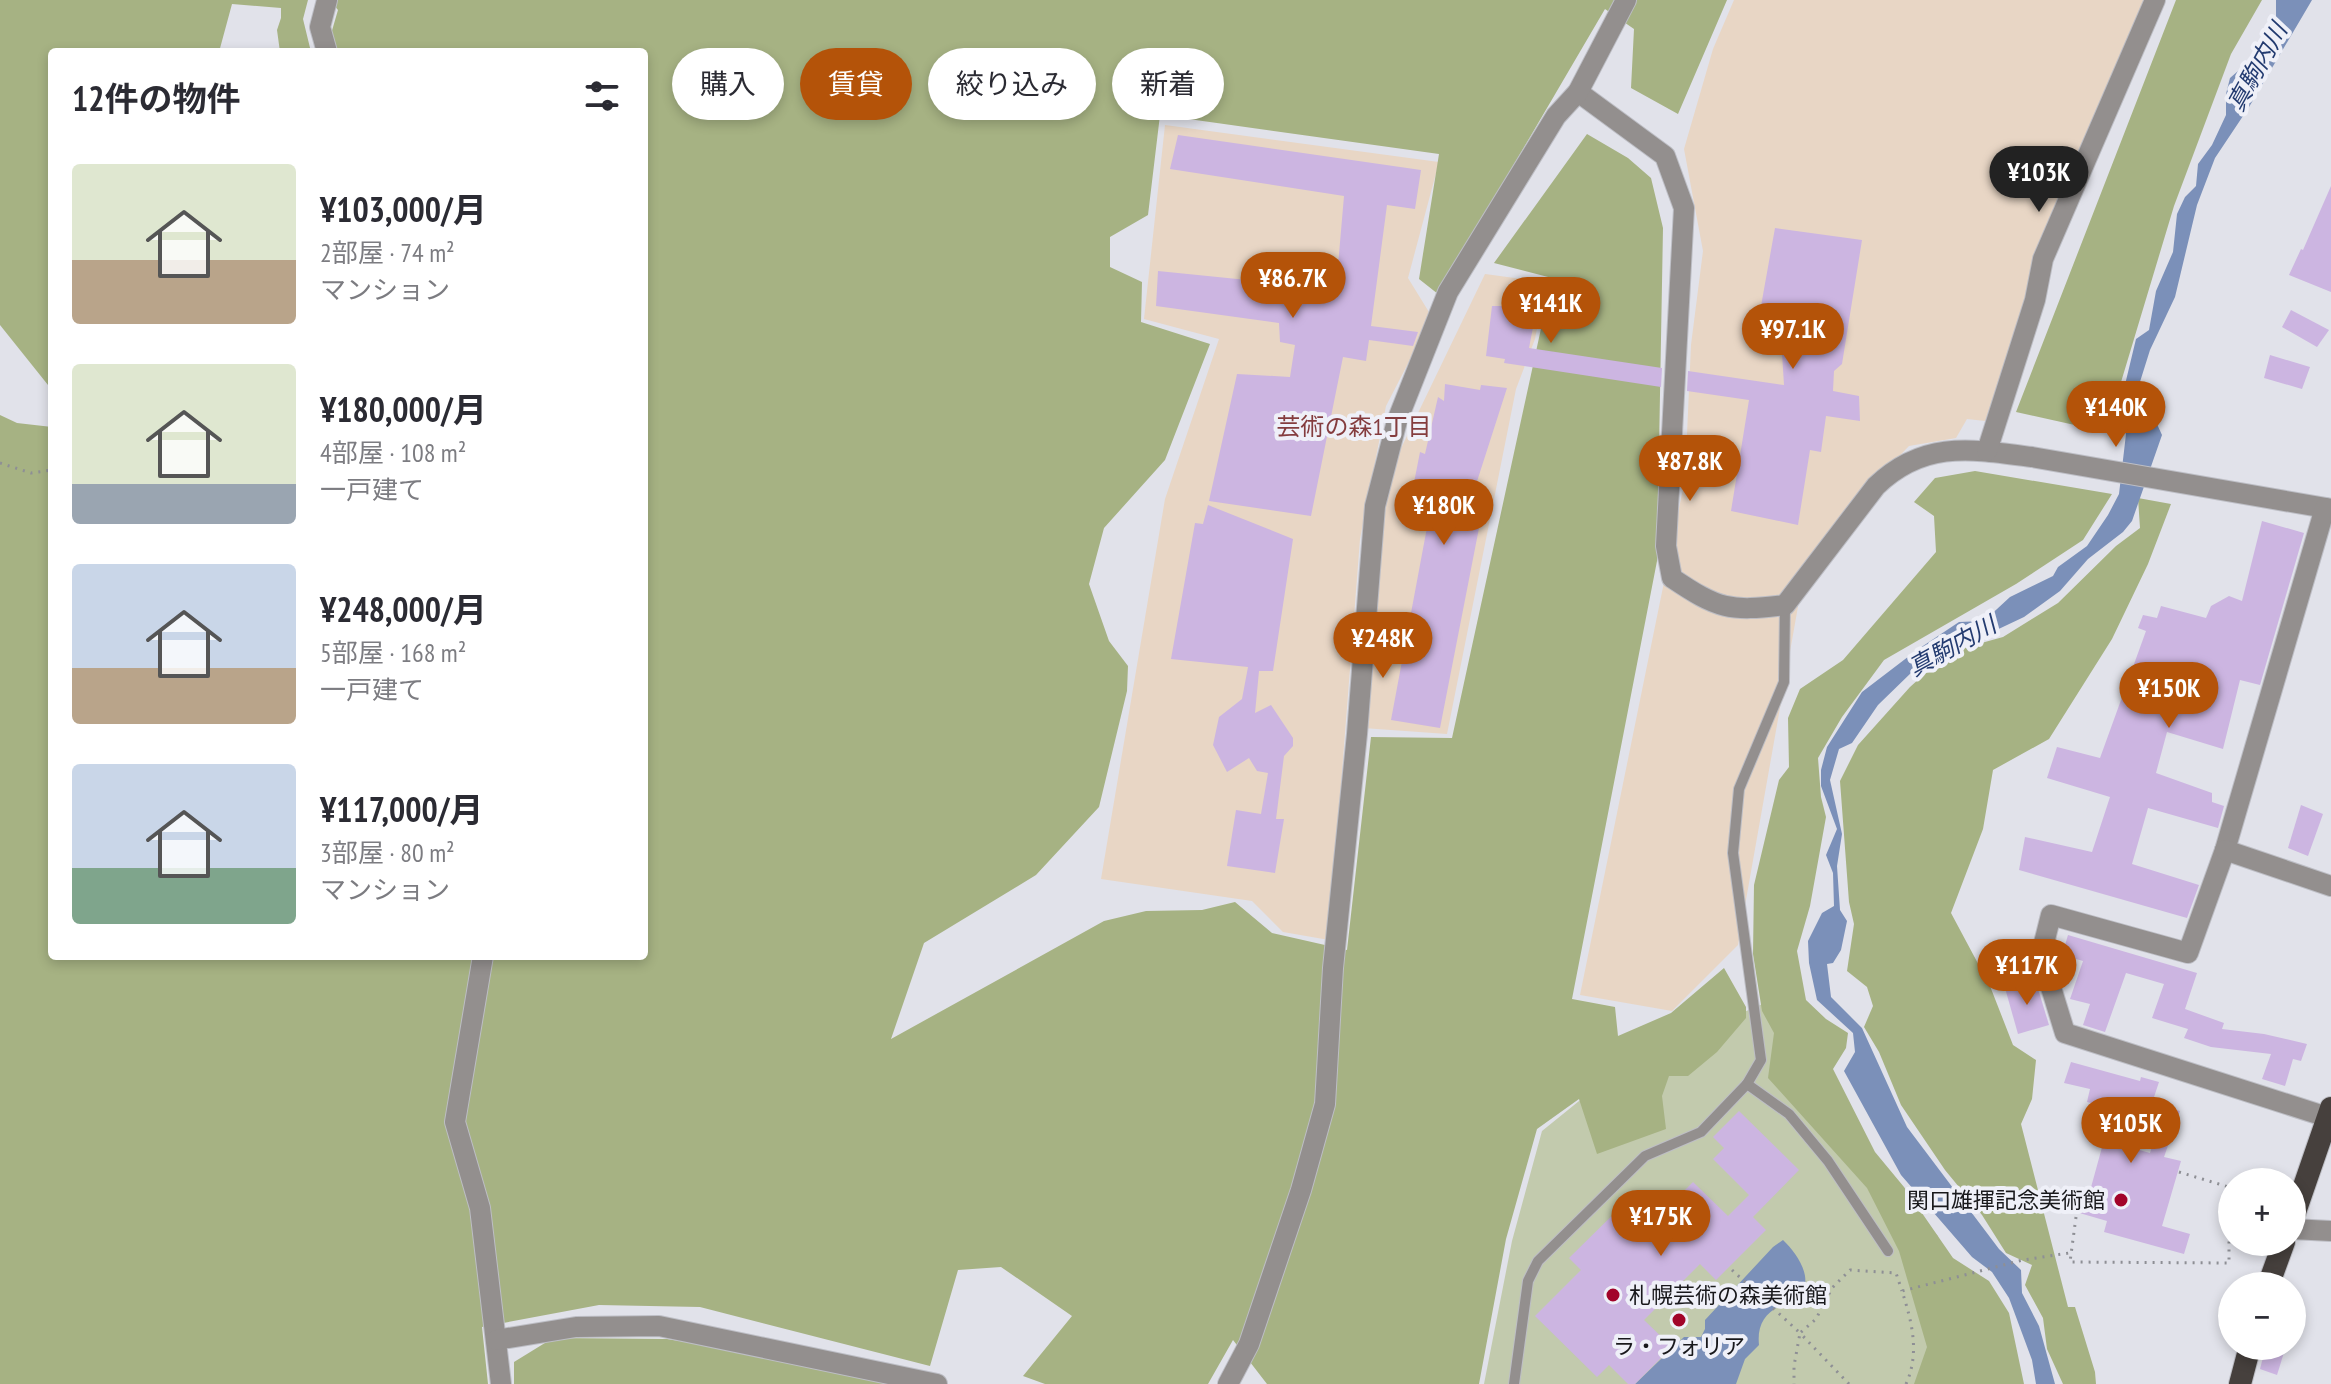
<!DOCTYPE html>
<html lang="ja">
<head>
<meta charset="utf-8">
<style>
  :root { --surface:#fff; --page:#f2f2f3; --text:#2b2b33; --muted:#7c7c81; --accent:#b45309 }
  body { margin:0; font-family:"PT Sans Narrow","Noto Sans JP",sans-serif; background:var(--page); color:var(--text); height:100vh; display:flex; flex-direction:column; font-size:30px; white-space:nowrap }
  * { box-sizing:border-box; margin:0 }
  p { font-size:26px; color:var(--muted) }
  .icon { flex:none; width:44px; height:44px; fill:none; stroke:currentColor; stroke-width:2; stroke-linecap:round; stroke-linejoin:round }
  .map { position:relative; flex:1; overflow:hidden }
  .drawer { position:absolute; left:48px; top:48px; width:600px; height:912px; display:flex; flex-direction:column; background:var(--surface); border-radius:8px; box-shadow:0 4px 12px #0003 }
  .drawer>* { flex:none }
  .banner { position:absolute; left:672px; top:48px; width:760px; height:72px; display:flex; gap:16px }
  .buttons { position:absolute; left:2218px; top:1168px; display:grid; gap:16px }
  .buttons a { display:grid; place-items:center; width:88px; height:88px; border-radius:50%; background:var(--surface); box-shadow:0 4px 12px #0003; font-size:40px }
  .price { position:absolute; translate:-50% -68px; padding:0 18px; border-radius:28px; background:var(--accent); color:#fff; font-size:26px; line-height:52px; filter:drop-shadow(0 2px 4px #0008) }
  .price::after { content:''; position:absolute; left:50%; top:48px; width:24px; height:18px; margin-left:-12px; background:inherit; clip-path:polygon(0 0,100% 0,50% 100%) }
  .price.selected { background:#222; color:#fff }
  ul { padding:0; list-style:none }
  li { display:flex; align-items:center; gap:24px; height:200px; padding:0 24px }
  li span { display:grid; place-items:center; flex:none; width:224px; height:160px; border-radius:8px; color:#555 }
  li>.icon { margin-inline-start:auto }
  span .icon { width:96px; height:96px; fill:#fffc; stroke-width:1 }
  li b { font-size:34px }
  h2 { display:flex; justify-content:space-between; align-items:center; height:96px; padding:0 24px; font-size:34px }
  .pill { padding:0 28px; border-radius:36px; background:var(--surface); box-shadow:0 4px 12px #0003; font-size:28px; line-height:72px }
  .pill.selected { background:var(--accent); color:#fff }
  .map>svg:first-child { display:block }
  .education { fill:#e8d6c5 }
  .green { fill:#c2caad }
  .forest { fill:#a6b283 }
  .water { fill:#7b90b9 }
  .building { fill:#ccb5e1 }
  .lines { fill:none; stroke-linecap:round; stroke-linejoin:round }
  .service-casing { stroke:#bdbec5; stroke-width:12 }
  .minor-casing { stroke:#bdbec5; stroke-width:22 }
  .trunk-casing { stroke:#bdbec5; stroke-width:24 }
  .path { stroke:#8e8f95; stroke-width:3; stroke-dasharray:2 6; stroke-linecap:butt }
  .service { stroke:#938f8e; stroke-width:10 }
  .minor { stroke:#938f8e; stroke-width:20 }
  .trunk { stroke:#46403d; stroke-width:22 }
  .poi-dot { fill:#a20329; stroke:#eff0f8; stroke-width:3 }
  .labels { text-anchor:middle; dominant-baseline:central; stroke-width:8; stroke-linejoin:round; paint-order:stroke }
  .poi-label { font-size:22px; fill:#18181b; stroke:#eff0f8; text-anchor:end }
  .water-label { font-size:24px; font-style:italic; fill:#233b70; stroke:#eff0f8 }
  .neighbourhood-label { font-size:24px; fill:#843c3e; stroke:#eff0f8 }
</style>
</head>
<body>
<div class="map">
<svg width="2331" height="1384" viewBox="0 0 2331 1384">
  <rect width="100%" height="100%" fill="#e1e2ea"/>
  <g class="education">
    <polygon points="1734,0 2145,0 1985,421 1967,419 1956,438 1909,446 1842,515 1805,567 1738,945 1672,1011 1580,995 1685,479 1691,345 1703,251 1684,149 1713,49"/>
    <polygon points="1165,125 1439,162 1408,278 1432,317 1386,406 1360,539 1329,940 1283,932 1252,901 1101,879 1165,499 1219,339 1144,319"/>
    <polygon points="1485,274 1546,282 1535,339 1516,389 1447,734 1363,728 1377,543 1392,467"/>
  </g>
  <polygon class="green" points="1774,999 1840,1125 1938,1236 1950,1352 1940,1384 1484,1384 1512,1241 1542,1131 1584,1097 1673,1043"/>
  <g class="forest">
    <polygon points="0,0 308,0 303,19 311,52 280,52 277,30 281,18 281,8 232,4 219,52 52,52 52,390 0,325"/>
    <polygon points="330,0 1727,0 1678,114 1631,88 1634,29 1605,9 1438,294 1419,279 1439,154 1160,115 1148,215 1110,237 1110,267 1142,282 1141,322 1210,344 1165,460 1104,528 1089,584 1109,641 1128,666 1127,691 1099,807 1036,875 924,943 891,1039 1104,921 1146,911 1202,910 1235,902 1272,933 1347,950 1371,737 1452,738 1552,278 1494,263 1587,134 1628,158 1651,178 1663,228 1657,561 1572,999 1615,1007 1618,1036 1671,1013 1724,968 1746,1007 1746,1018 1717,1052 1688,1076 1669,1076 1662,1096 1666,1129 1597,1154 1579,1099 1537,1129 1506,1239 1479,1384 1267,1384 1233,1340 1208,1384 1045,1384 1023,1376 1072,1316 1001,1267 958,1270 930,1366 700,1307 599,1305 482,1327 488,1384 0,1384 0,415 17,423 52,427 52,956 644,956 644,52 331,52 331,34 338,10"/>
    <polygon points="2176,0 2262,0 2231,54 2174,206 2106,432 2016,412"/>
    <polygon points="1975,471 2112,494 2083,540 2016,584 1884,660 1842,717 1818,758 1821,797 1826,817 1810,906 1797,951 1806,1000 1826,1019 1848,1033 1846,1048 1833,1069 1875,1152 1904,1187 1953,1258 1989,1281 2009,1313 2024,1384 1914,1384 1927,1347 1899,1251 1867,1188 1768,1078 1774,1033 1762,1011 1753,954 1754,885 1779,780 1789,767 1788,718 1800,689 1843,660 1936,552 1934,516 1914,502 1935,478"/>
    <polygon points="2138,498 2171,504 2148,564 2112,639 2049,739 1993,770 1983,829 1951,913 1990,986 2013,1045 2036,1060 2032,1099 2021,1124 2068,1307 2075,1307 2095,1372 2096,1384 2063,1384 2047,1349 2043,1318 2025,1285 2032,1265 2006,1253 1982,1215 1945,1170 1901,1105 1879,1052 1864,1027 1873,1006 1867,987 1847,971 1854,924 1849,902 1840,781 1858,745 1910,687 1949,652 2003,637 2058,603 2116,546 2140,528"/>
    <polygon points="553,1338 667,1339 763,1354 895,1384 514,1384 514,1362"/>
  </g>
  <g class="water">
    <polygon points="2276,0 2312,0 2249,107 2215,158 2197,205 2175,297 2150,350 2139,385 2162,435 2132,521 2123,532 2088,559 2060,591 2024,617 1969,643 1951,646 1938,658 1913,671 1878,705 1852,743 1839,749 1830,780 1842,834 1837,866 1840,910 1847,921 1841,950 1833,963 1827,964 1831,997 1862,1028 1907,1127 1999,1249 2021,1270 2022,1293 2039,1326 2055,1384 2036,1384 2032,1360 2009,1298 1992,1272 1972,1257 1901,1175 1844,1071 1855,1052 1853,1033 1817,1000 1809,963 1808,941 1822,913 1834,906 1833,873 1826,855 1837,829 1821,786 1821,770 1827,747 1862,692 1917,650 1959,622 1984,621 2010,597 2053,576 2058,567 2087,546 2108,515 2119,494 2126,434 2115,410 2123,393 2136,339 2149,330 2156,291 2173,252 2177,214 2185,197 2196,186 2198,164 2212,145 2226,115 2226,94 2230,78 2245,65 2262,37 2276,24"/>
    <path d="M1783,1240C1797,1253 1819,1284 1794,1300C1791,1303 1786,1303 1782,1305C1764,1313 1757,1326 1759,1345L1745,1359L1736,1384H1635L1684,1337H1701L1705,1329V1320L1773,1247Z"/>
  </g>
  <g class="building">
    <polygon points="1178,135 1421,170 1415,209 1387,205 1371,326 1418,332 1413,346 1369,340 1366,361 1343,357 1311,516 1209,501 1237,374 1290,377 1295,345 1280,342 1279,323 1156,306 1158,271 1336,289 1344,196 1170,169"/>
    <polygon points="2331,186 2331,292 2289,275 2301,249 2303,250"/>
    <polygon points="1775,228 1862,240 1842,364 1834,371 1833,391 1859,396 1860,421 1826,416 1821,452 1810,450 1798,525 1731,511 1749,400 1687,391 1688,371 1784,385 1782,353 1754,345"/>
    <polygon points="1516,281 1541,286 1529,348 1662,368 1661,387 1504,363 1505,359 1486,356 1492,306 1512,306"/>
    <polygon points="2291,310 2329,330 2317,347 2282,327"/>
    <polygon points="2270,355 2310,367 2302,389 2264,378"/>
    <polygon points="1445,384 1480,390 1481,385 1507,388 1463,525 1479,528 1440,728 1391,720 1431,506 1410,503 1420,452 1425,454 1438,397 1444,401"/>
    <polygon points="1208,505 1293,539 1273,671 1259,671 1255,713 1271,705 1293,738 1293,746 1284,756 1276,819 1284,819 1275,873 1227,866 1236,810 1261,814 1268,773 1257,771 1249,758 1227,772 1213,745 1219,717 1242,699 1248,667 1171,659 1195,523 1203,524"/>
    <polygon points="2262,521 2304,533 2260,685 2240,680 2223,749 2167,732 2156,773 2212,793 2212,802 2224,806 2218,828 2148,808 2132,864 2199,885 2187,918 2019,870 2025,837 2092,852 2110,797 2047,778 2057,747 2100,758 2146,631 2138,628 2143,615 2157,618 2161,606 2206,618 2211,606 2229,596 2242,601"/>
    <polygon points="2301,805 2323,814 2308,856 2288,848"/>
    <polygon points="2068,935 2197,973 2185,1009 2224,1023 2222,1029 2264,1034 2307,1044 2301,1061 2293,1059 2285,1086 2262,1079 2271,1054 2211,1047 2184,1038 2188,1029 2152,1018 2164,984 2126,973 2105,1032 2083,1025 2090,1004 2070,999 2083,961 2062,955"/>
    <polygon points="2035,979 2049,1025 2018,1034 2005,988"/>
    <polygon points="2071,1062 2140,1081 2141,1077 2159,1082 2152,1103 2180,1111 2164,1157 2181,1161 2162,1226 2190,1234 2184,1254 2104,1232 2107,1221 2069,1210 2076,1187 2090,1191 2104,1140 2150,1153 2159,1122 2122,1106 2121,1110 2087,1102 2090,1089 2064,1083"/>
    <polygon points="1739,1111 1799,1170 1753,1217 1766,1230 1716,1280 1700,1264 1644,1320 1672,1347 1635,1384 1628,1384 1609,1365 1597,1377 1535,1316 1581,1270 1569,1258 1633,1195 1656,1219 1693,1182 1728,1216 1749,1195 1713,1159 1724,1148 1713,1137"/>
    <polygon points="2266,1346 2286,1346 2277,1375 2260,1369"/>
  </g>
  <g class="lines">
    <g class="service-casing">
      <g id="service">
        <polyline points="1747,1084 1789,1114 1828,1161 1888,1251"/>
        <polyline points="1514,1384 1528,1281 1538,1261 1645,1156 1701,1132 1747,1084 1761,1060 1733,853 1739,789 1784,682 1785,605"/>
      </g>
    </g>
    <g class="minor-casing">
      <g id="minor">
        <polyline points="327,52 320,27 327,0"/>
        <path d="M1578,92L1665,156L1684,208L1666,546L1672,578C1718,609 1729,612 1785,605L1876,486C1924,440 1971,449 2032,457L2331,509"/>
        <polyline points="1987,451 2035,300 2043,259 2155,0"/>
        <polyline points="2325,508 2225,850 2188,953 2051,915 2041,955 2065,1033 2327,1117"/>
        <polyline points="2225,850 2331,886"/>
        <polyline points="483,956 455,1122 480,1208 501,1384"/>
        <polyline points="2292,1229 2331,1231"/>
        <polyline points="496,1340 576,1327 659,1326 937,1384"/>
        <polyline points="1228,1384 1249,1344 1301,1190 1325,1104 1333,968 1357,734 1375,506 1397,421 1448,292 1556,116 1578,92 1626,0"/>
      </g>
    </g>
    <g class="trunk-casing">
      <g id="trunk">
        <polyline points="2292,1221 2331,1108"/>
        <polyline points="2268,1286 2284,1242"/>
        <polyline points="2240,1384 2250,1346"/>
      </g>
    </g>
    <g class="path">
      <polyline points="0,463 31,473 52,470"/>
      <polyline points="2179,1172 2232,1188"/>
      <polyline points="2076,1217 2070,1262 2229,1263 2229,1187"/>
      <polyline points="1732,1270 1800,1333 1794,1366 1794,1384"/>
      <polyline points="1849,1384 1800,1333 1816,1319 1832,1288 1850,1270 1896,1273 1902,1291"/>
      <path d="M1906,1384C1920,1353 1912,1322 1902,1291L2023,1260L2069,1253"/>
    </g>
    <use href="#service" class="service"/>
    <use href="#minor" class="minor"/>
    <use href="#trunk" class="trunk"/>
  </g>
  <g class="poi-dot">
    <circle cx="2121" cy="1200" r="8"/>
    <circle cx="1613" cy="1295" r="8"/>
    <circle cx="1679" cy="1320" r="8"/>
  </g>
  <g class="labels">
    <g class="poi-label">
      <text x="2105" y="1200">関口雄揮記念美術館</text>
      <text x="1629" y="1295" text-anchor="start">札幌芸術の森美術館</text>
      <text x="1679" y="1346" text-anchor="middle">ラ・フォリア</text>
    </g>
    <g class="water-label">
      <text transform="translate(2257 67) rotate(-61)">真駒内川</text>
      <text transform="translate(1952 646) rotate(-29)">真駒内川</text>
    </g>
    <g class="neighbourhood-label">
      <text x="1354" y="426">芸術の森1丁目</text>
    </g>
  </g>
</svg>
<div class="buttons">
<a>+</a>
<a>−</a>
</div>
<b class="price selected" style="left:2039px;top:214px">¥103K</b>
<b class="price" style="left:1293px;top:320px">¥86.7K</b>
<b class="price" style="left:1551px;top:345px">¥141K</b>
<b class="price" style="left:1793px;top:371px">¥97.1K</b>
<b class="price" style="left:2116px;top:449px">¥140K</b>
<b class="price" style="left:1690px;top:503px">¥87.8K</b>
<b class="price" style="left:1444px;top:547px">¥180K</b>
<b class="price" style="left:1383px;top:680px">¥248K</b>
<b class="price" style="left:2169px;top:730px">¥150K</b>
<b class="price" style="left:2027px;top:1007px">¥117K</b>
<b class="price" style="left:2131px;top:1165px">¥105K</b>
<b class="price" style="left:1661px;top:1258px">¥175K</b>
<div class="banner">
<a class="pill">購入</a>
<a class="pill selected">賃貸</a>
<a class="pill">絞り込み</a>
<a class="pill">新着</a>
</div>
<section class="drawer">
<h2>12件の物件<svg class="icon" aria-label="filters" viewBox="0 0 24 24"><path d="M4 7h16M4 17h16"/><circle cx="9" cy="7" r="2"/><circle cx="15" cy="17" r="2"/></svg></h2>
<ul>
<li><span style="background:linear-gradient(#dfe7d0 60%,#b9a48a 0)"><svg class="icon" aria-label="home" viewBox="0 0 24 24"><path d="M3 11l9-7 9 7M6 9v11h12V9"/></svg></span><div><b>¥103,000/月</b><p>2部屋 · 74 m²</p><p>マンション</p></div></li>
<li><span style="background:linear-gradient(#dfe7d0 75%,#9aa5b1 0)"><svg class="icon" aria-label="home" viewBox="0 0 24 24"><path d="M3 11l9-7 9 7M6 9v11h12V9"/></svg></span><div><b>¥180,000/月</b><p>4部屋 · 108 m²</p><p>一戸建て</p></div></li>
<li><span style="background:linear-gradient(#c9d6e8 65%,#b9a48a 0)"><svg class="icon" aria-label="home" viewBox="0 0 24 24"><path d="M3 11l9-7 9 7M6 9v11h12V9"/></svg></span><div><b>¥248,000/月</b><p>5部屋 · 168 m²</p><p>一戸建て</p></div></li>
<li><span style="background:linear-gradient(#c9d6e8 65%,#7fa58c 0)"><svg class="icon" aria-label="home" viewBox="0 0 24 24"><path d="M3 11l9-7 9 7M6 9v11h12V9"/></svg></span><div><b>¥117,000/月</b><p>3部屋 · 80 m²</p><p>マンション</p></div></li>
</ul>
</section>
</div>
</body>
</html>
